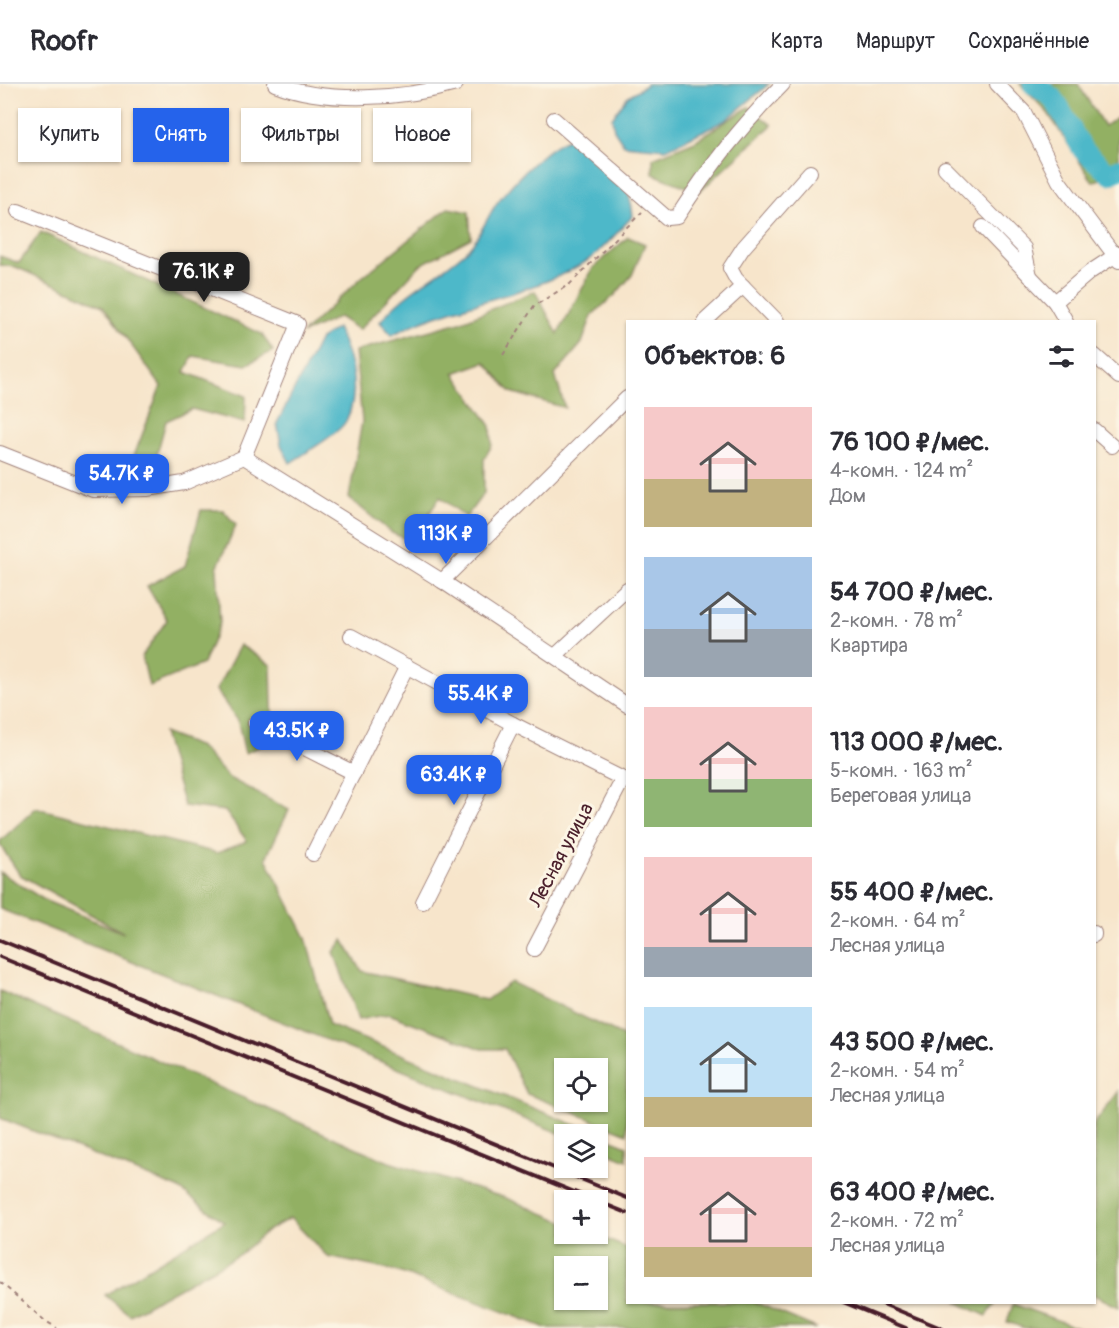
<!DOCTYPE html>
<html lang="ru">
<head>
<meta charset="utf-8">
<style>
  :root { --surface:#fff; --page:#f2f2f3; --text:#2b2b33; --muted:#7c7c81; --line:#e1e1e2; --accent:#2563eb }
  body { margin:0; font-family:Pangolin,sans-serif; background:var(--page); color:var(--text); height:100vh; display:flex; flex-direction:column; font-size:22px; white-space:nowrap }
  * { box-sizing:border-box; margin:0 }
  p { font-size:20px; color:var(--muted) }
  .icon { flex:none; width:33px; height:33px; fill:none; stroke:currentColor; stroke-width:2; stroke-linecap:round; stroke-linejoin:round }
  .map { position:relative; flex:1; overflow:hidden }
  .details { position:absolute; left:626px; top:236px; width:470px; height:984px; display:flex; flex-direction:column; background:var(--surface); border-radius:0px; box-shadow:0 2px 4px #0004 }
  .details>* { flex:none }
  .banner { position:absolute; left:18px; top:24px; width:518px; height:54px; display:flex; gap:12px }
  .buttons { position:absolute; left:554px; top:974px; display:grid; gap:12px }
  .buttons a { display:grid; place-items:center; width:54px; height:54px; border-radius:0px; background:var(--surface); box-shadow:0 2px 4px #0004; font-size:30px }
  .price { position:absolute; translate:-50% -51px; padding:0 14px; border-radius:12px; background:var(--accent); color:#fff; font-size:20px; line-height:39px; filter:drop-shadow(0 2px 3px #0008) }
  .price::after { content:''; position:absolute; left:50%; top:36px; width:18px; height:14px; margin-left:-9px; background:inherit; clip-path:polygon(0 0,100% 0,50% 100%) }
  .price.selected { background:#222; color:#fff }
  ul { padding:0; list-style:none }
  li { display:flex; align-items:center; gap:18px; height:150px; padding:0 18px }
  li span { display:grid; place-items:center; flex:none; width:168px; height:120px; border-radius:0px; color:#555 }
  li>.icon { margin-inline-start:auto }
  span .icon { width:72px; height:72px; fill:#fffc; stroke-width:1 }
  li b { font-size:26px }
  h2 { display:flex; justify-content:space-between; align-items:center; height:72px; padding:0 18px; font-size:26px }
  .pill { padding:0 21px; border-radius:0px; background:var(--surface); box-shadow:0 2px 4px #0004; font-size:21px; line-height:54px }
  .pill.selected { background:var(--accent); color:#fff }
  header { display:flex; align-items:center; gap:36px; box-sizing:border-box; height:84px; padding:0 30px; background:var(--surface); border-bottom:2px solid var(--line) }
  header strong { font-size:28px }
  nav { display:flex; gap:33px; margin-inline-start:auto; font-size:21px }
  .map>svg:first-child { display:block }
  .forest { fill:#92b063; stroke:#6e6847; stroke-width:1.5; fill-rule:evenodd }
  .water { fill:#4db8c9; stroke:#4c6c7a; stroke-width:1.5 }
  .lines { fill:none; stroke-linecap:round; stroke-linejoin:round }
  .river { stroke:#4db8c9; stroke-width:21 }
  .minor-casing { stroke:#a0827b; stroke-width:16 }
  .path { stroke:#a0827b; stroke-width:2; stroke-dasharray:4.5 4.5; stroke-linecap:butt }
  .minor { stroke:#fff; stroke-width:14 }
  .rail { stroke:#4a1f2b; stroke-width:4 }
  .labels { text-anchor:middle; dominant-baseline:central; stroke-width:6; stroke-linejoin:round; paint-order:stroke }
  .street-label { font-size:20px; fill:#4a1f2b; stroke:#fcf5e5 }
</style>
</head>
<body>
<header>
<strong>Roofr</strong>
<nav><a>Карта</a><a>Маршрут</a><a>Сохранённые</a></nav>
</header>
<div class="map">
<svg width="1119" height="1244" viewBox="0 0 1119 1244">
  <rect width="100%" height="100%" fill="#fcf5e5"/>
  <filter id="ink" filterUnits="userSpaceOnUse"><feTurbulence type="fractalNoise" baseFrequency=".0167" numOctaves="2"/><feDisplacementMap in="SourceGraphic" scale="12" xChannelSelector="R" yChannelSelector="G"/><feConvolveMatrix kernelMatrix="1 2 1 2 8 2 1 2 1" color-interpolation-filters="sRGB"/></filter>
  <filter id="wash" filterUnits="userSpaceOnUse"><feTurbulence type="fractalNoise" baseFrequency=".008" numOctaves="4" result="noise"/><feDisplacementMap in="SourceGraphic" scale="24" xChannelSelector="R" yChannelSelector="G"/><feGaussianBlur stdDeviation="1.35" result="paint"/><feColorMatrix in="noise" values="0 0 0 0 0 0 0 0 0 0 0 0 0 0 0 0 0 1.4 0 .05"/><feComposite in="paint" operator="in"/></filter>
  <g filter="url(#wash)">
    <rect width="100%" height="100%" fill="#f7e5cb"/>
    <g class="forest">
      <polygon points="1020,0 1078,0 1104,42 1119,32 1119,87 1093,98 1048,29"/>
      <polygon points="749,23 772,41 699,108 653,90 653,74 695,57"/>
      <polygon points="448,124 469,128 471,154 420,181 359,246 339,233 302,250 361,194"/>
      <polygon points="41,148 262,250 273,267 246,281 193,272 185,288 246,312 245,339 192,325 166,337 156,374 143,397 127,390 161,302 103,222 16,183 0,181 0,172 19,179"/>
      <polygon points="628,153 645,160 632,191 615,211 592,231 582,259 555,291 565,324 511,308 485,278 454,289 491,342 492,361 484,375 484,409 466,433 440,413 419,445 429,465 392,449 349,414 362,337 355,267 460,238 535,207 558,250 593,184"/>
      <polygon points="201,426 223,426 236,441 217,484 220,539 203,580 149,602 142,572 167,536 147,502 185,482"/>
      <polygon points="240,561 271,581 273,657 245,669 238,638 216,606"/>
      <polygon points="163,649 200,663 229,694 289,726 266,774 306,854 329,941 627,1062 627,1076 597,1064 597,1050 564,1051 0,825 0,788 46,817 124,849 20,791 0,761 0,757 36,724 217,769 247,757 225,727 184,722"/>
      <path d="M343,856L362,887L486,916L511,898L627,954V1050L527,1010L505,965H482L389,930L358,936L334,868ZM564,984H597V1017H564Z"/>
      <path d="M0,907L389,1078L506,1114L564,1138V1149H591L627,1164V1218H755L816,1244H546L396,1187L328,1173L290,1134L267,1147L240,1170L130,1231L105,1211L224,1138L178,1104L0,1034ZM564,1182H597V1215H564Z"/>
      <polygon points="1119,1007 1119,1223 1094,1211 1094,1040"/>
      <polygon points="956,1218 996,1218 987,1232"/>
      <polygon points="1013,1220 1079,1244 1024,1244 1007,1238"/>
    </g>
    <g class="water">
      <polygon points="647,0 769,0 726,36 666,65 624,61 614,46 612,34 627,13"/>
      <path d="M572,54C603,79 630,90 633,132C617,148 601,169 582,180C523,215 452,218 392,251L380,238C403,207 440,192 468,165C480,153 487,133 497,119C511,100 550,58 572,54Z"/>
      <path d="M337,244C351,272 361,307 346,337C339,350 303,370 290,379L281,361L277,339L320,255Z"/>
    </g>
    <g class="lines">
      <polyline class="river" points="1033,0 1054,15 1083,66 1110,90 1119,85"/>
    </g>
  </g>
  <g filter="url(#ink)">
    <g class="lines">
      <g class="minor-casing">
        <g id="minor">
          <path d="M275,0C326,20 404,15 456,0"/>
          <polyline points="997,0 1024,28 1059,97 1119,177"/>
          <path d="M554,35L667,134L677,133C710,82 740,43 783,0"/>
          <polyline points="945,84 1024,164 1030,192"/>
          <polyline points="983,143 1055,218"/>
          <polyline points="705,237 743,202"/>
          <polyline points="777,237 736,195 730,184 743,164 810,88"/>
          <polyline points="1066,237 1055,218 1090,188 1119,169"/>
          <polyline points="1094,271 1119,293"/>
          <polyline points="1094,346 1112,362"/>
          <polyline points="0,369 93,406 147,405 184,399 244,373 298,240 18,127"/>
          <polyline points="244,373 442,497 627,621"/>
          <polyline points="442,497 627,314"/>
          <polyline points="351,552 513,640 627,697"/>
          <polyline points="555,572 627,505"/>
          <polyline points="255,639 354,689"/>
          <polyline points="313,770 407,582"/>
          <polyline points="423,818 513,640"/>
          <polyline points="1094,849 1094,851"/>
          <polyline points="534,865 623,695"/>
        </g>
      </g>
      <g class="path">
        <polyline points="503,271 534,222 570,200 642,128"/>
        <polyline points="0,1198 44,1236 57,1244"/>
      </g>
      <use href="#minor" class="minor"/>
      <g class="rail">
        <polyline points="0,856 627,1114"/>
        <polyline points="0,873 594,1116"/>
        <polyline points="597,1117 627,1129"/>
        <polyline points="843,1218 906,1244"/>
        <polyline points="878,1218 941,1244"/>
      </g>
    </g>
  </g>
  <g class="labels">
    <g class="street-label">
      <text transform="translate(561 771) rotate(-62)">Лесная улица</text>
    </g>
  </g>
</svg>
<div class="buttons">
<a><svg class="icon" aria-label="locate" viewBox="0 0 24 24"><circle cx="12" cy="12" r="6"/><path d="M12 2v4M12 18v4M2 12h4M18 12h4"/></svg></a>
<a><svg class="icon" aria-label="layers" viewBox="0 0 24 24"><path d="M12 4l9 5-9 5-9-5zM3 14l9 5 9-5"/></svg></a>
<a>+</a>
<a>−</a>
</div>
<b class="price selected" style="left:204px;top:219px">76.1K ₽</b>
<b class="price" style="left:122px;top:421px">54.7K ₽</b>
<b class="price" style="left:446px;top:481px">113K ₽</b>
<b class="price" style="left:481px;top:641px">55.4K ₽</b>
<b class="price" style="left:297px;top:678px">43.5K ₽</b>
<b class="price" style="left:454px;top:722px">63.4K ₽</b>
<div class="banner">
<a class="pill">Купить</a>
<a class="pill selected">Снять</a>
<a class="pill">Фильтры</a>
<a class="pill">Новое</a>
</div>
<section class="details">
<h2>Объектов: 6<svg class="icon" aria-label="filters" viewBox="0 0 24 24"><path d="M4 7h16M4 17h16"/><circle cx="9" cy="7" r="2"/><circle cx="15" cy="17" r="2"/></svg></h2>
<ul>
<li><span style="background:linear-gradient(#f6c9c9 60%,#c2b280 0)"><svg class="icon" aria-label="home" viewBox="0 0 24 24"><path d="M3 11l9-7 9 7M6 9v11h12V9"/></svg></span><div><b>76 100 ₽/мес.</b><p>4-комн. · 124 m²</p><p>Дом</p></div></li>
<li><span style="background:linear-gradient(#a9c7e8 60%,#9aa5b1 0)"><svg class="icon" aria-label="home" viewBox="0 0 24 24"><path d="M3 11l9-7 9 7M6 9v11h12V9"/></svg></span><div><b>54 700 ₽/мес.</b><p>2-комн. · 78 m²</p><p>Квартира</p></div></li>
<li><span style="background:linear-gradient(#f6c9c9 60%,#8fb573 0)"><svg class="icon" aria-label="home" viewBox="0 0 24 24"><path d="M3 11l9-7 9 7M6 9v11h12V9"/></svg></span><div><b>113 000 ₽/мес.</b><p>5-комн. · 163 m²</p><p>Береговая улица</p></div></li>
<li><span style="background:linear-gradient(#f6c9c9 75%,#9aa5b1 0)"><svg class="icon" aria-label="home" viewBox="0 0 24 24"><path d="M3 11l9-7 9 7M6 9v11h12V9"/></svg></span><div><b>55 400 ₽/мес.</b><p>2-комн. · 64 m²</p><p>Лесная улица</p></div></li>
<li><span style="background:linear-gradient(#bfe0f5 75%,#c2b280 0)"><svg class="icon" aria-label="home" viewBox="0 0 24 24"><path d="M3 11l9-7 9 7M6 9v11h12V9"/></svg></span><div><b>43 500 ₽/мес.</b><p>2-комн. · 54 m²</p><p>Лесная улица</p></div></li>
<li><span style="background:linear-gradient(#f6c9c9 75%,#c2b280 0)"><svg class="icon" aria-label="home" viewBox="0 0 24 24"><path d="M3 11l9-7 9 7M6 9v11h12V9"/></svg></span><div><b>63 400 ₽/мес.</b><p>2-комн. · 72 m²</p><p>Лесная улица</p></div></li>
</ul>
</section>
</div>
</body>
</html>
